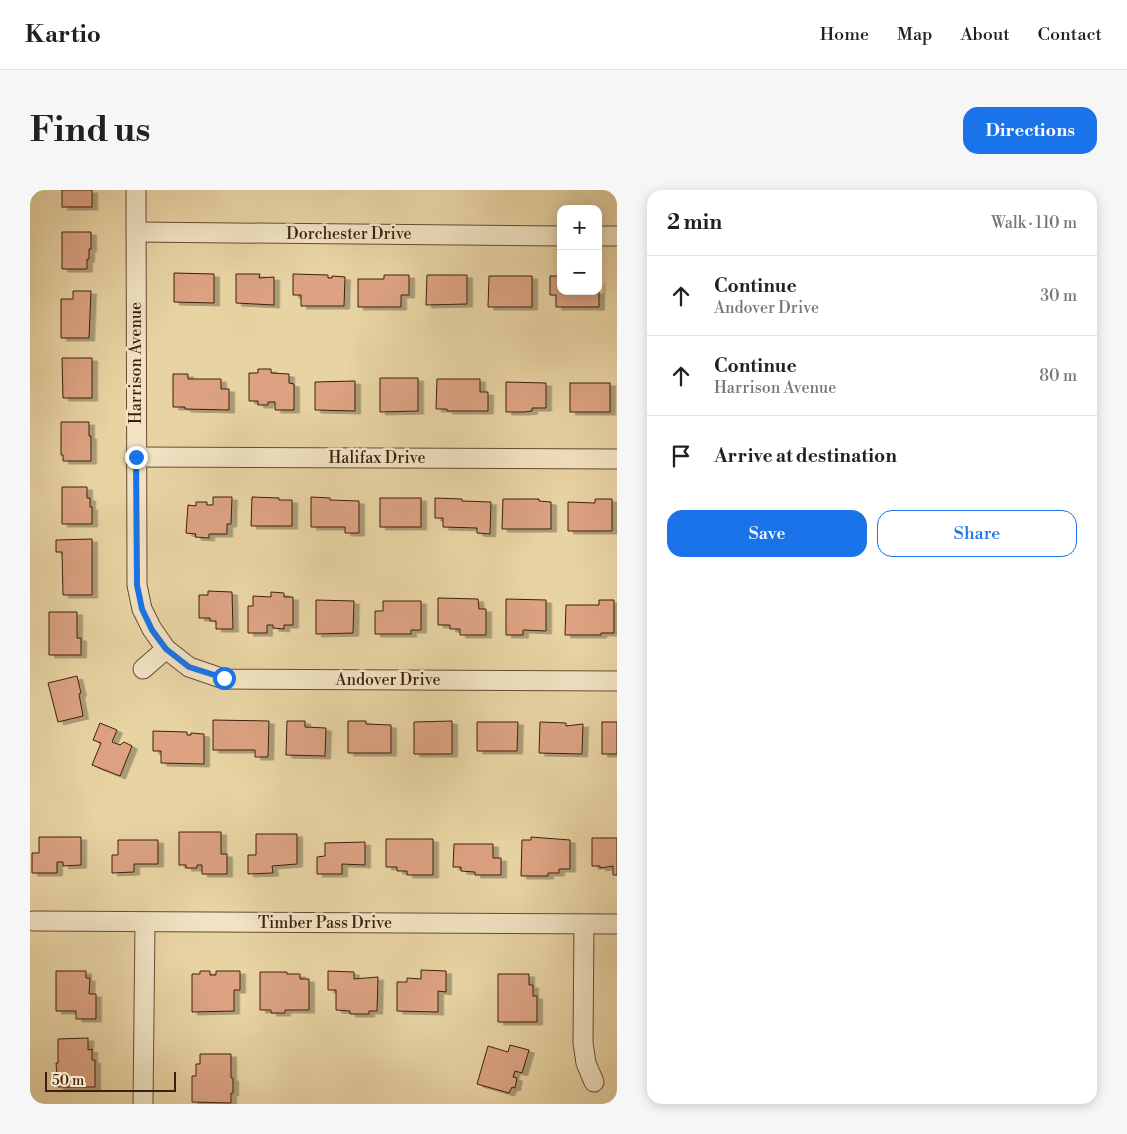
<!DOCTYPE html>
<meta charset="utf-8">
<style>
:root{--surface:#fff;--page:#f6f6f6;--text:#202124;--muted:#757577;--line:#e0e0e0;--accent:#1a73e8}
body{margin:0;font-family:"Libre Bodoni",serif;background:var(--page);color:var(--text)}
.controls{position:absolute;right:15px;top:15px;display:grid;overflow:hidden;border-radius:10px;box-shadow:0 2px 12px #0003}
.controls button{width:45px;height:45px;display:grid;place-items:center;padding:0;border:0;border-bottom:1px solid var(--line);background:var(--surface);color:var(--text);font:25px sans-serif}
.scale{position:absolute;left:15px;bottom:12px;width:131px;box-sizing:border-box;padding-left:5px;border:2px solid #3f1e0c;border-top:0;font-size:14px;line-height:18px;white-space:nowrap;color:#3f1e0c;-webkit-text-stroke:4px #f0e2c3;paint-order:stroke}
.stop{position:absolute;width:15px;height:15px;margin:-11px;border:4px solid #1a73e8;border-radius:50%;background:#fff}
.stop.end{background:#1a73e8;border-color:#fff;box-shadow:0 1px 5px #0008}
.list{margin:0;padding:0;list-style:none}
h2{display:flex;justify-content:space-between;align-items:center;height:65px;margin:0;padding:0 20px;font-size:21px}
h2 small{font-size:16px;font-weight:400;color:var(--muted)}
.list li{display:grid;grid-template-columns:32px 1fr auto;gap:15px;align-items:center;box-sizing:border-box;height:80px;padding:0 20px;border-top:1px solid var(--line)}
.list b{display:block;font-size:19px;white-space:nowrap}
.list p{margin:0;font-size:16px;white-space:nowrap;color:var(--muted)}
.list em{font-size:16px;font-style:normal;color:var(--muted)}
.actions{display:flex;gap:10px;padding:15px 20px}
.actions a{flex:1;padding:11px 0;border:1px solid var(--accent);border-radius:15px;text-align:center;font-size:18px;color:var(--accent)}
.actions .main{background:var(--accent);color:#fff}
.icon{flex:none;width:28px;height:28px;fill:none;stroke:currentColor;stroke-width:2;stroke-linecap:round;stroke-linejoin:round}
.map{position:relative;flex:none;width:587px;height:914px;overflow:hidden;border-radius:15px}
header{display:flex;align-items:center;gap:30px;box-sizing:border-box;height:70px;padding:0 25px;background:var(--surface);border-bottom:1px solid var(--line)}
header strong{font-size:24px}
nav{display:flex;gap:28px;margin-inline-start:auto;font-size:18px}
.intro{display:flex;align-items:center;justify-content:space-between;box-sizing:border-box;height:120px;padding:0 30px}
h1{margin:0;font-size:35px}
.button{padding:12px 22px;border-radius:15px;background:var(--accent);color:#fff;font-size:18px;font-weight:700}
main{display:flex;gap:30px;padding:0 30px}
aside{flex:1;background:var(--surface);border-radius:15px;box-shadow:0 2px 12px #0003}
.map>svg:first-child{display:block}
</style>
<header>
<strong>Kartio</strong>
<nav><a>Home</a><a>Map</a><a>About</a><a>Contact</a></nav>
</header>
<div class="intro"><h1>Find us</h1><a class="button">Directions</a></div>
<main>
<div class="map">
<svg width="587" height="914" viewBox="0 0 587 914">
<defs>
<filter id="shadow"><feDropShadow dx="5.5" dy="3" stdDeviation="0" flood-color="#0004"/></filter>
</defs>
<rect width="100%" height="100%" fill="#e8d3a3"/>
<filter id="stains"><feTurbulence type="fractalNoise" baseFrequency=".004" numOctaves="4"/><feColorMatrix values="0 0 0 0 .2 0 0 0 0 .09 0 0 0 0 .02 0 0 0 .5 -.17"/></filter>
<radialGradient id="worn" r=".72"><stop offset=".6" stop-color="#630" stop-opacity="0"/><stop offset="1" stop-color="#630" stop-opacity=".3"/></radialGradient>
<g fill="#dca282" stroke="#3f1e0c" filter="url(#shadow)">
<rect x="32" y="0" width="30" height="17"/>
<polygon points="32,42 61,42 61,59 59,59 59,69 57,69 57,79 32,79"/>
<polygon points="144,83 184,84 184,113 144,112"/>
<polygon points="206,84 230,84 229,88 244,87 244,115 206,113"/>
<polygon points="263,84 298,85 298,88 302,88 302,86 315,87 314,116 271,116 271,105 263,105"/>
<polygon points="354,85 379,85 379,105 371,105 371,117 328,117 328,89 354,89"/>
<polygon points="397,85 437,85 437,114 396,115"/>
<polygon points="459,86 502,86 502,117 458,117"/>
<polygon points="520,86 531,86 531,101 568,101 569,91 569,117 526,117 526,105 520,105"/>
<polygon points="43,101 61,101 59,148 31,148 31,109 43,109"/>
<polygon points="32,168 62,168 62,208 33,208"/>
<polygon points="228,179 241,179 241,183 259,184 259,193 264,194 264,220 245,220 245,212 238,212 238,215 228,215 228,211 219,211 219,183 228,183"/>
<polygon points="143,184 158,184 158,189 191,189 191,199 199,199 199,220 155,219 155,217 143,217"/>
<polygon points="350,188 388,188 388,221 350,222"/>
<polygon points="407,189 450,189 450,202 458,202 458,221 417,221 417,219 406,219"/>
<polygon points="325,191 325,221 285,220 285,192"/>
<polygon points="476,192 516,193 516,218 502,218 502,221 494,222 476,222"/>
<rect x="540" y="193" width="40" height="29"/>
<polygon points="31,232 59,232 59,246 61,246 61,271 33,271 33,265 31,265"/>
<polygon points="32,297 57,297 57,308 60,308 60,317 62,317 62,334 32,334"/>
<polygon points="183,307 202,307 201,334 197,334 197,344 179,344 179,348 165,347 166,344 156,343 158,315 166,316 166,312 177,312 177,315 183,315"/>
<polygon points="222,307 249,308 249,310 262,310 262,336 221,336"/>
<polygon points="281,307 300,308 300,310 329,311 329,343 315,343 315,337 281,337"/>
<rect x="350" y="308" width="41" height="29"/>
<polygon points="405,308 432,309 432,311 461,312 460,344 447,343 447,338 413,337 413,328 405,328"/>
<polygon points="473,309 509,309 509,311 521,312 521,339 472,339"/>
<polygon points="565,309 582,309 582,341 538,341 538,312 565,313"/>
<polygon points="62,349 62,405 33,405 32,362 26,362 26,350"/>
<polygon points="178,401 202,402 203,439 186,439 186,431 180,431 180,428 169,428 169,405 178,405"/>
<polygon points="241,402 254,403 254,407 263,407 263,435 254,435 254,439 243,438 243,435 237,435 237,443 218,443 218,416 223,416 223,406 241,407"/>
<polygon points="408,408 448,409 449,419 456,419 456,445 430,445 430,439 420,439 420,435 408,435"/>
<polygon points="476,409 516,410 516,441 493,440 493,445 476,445"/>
<polygon points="286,410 324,411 323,443 286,444"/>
<polygon points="569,410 584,410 584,443 571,443 571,445 535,445 536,415 569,415"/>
<polygon points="353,411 391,411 391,440 381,440 381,444 345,444 345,421 353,421"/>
<polygon points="19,422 47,422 47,448 51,448 51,465 19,465"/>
<polygon points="47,486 51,503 49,504 53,526 28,532 18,493"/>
<polygon points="183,530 239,531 238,567 225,567 225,560 183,560"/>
<polygon points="257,531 275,531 275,537 296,538 295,566 256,565"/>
<polygon points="318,531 336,531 336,534 361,535 361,563 318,563"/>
<polygon points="422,531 422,564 384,564 384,532"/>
<polygon points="447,532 488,532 487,561 447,561"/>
<polygon points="510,532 536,533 536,536 553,534 552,564 509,563"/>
<rect x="572" y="532" width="15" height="32"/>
<polygon points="70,533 87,540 82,552 90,555 94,552 102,556 90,586 62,575 71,553 63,550"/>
<polygon points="123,541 157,542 157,545 161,545 161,543 174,544 174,574 131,573 131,561 123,561"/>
<polygon points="149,642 191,642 191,664 197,664 197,684 172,684 172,675 167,675 167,678 156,678 156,675 149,675"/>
<polygon points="226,644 267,644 267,674 242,676 243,683 218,684 218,665 226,665"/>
<polygon points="9,647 51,647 51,675 33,676 33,672 27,672 27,683 2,683 2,663 9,663"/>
<polygon points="501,647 540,650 540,679 529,679 529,683 518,683 518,686 491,686 492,650 501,650"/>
<polygon points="562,648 587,648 587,685 583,685 583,676 570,678 570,676 562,676"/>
<polygon points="356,649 403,649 403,685 377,685 377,681 367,681 367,677 356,677"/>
<polygon points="88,650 128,650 128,674 104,674 104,682 82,683 82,665 88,665"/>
<polygon points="335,652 335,675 312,674 312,684 287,684 287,667 295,666 295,653"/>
<polygon points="424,654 463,654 463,668 471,668 471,685 445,685 445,682 431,681 431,677 423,677"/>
<polygon points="391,780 416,781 416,802 408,801 408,822 367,821 367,792 377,792 377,788 391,789"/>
<polygon points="26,781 56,781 56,788 60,788 59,804 66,804 66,829 46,829 46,821 26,821"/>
<polygon points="170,781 180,781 180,785 186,785 186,781 210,781 210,800 204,800 204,821 162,822 162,784 170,784"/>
<polygon points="298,781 324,782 324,789 348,787 347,821 339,821 339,824 320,824 320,821 306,820 306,800 298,800"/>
<polygon points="230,782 257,782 257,784 270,784 270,789 279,789 279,820 255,820 255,823 241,823 241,820 230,820"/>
<polygon points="468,784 499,784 499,795 503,795 503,806 507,806 507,832 468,832"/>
<polygon points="58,848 58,860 62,859 62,870 65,870 65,897 28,897 26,873 28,873 28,849"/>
<polygon points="480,855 499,860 492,883 485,881 483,887 487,888 485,898 482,897 479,903 447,894 458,856 478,862"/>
<polygon points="170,864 201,864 201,888 203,888 203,903 201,903 201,913 162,912 162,886 166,886 166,874 170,874"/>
</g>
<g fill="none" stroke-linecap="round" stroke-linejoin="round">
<defs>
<g id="street">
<polyline points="106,0 107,395 112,419 122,439 136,459 159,477 194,489 587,491"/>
<polyline points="106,42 531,46"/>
<polyline points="568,46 587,46"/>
<polyline points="106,267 587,269"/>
<polyline points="113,479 136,459"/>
<polyline points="3,731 587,734"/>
<polyline points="554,734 553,853 556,873 564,892"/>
<polyline points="113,914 115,733"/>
</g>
</defs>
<use href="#street" stroke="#694b32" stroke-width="21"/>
<use href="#street" stroke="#f0e2c3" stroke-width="19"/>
</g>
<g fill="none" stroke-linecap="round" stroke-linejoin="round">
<polyline stroke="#1a73e8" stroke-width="6" points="106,267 107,395 112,419 122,440 136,459 159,477 194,488"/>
</g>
<g text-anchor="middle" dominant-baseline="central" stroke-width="5" stroke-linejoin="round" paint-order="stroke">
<g font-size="16" fill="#3f1e0c" stroke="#f0e2c3">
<text x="319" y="44">Dorchester Drive</text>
<text transform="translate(106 173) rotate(-90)">Harrison Avenue</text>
<text x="347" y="268">Halifax Drive</text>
<text x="358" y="490">Andover Drive</text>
<text x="295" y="733">Timber Pass Drive</text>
</g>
</g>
<rect width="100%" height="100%" filter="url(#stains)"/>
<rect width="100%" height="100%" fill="url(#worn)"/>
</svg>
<div class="controls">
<button>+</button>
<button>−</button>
</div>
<div class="scale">50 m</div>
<div class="stop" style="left:194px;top:488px"></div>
<div class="stop end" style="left:106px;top:267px"></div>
</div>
<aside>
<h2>2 min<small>Walk · 110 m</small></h2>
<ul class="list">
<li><svg class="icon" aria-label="ahead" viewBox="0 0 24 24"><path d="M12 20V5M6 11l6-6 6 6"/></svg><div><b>Continue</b><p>Andover Drive</p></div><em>30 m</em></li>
<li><svg class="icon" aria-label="ahead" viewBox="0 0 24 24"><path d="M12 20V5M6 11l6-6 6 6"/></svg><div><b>Continue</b><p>Harrison Avenue</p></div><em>80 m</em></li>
<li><svg class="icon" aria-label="arrive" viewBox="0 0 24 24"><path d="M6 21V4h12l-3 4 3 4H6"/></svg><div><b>Arrive at destination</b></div></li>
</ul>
<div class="actions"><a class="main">Save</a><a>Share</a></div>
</aside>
</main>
